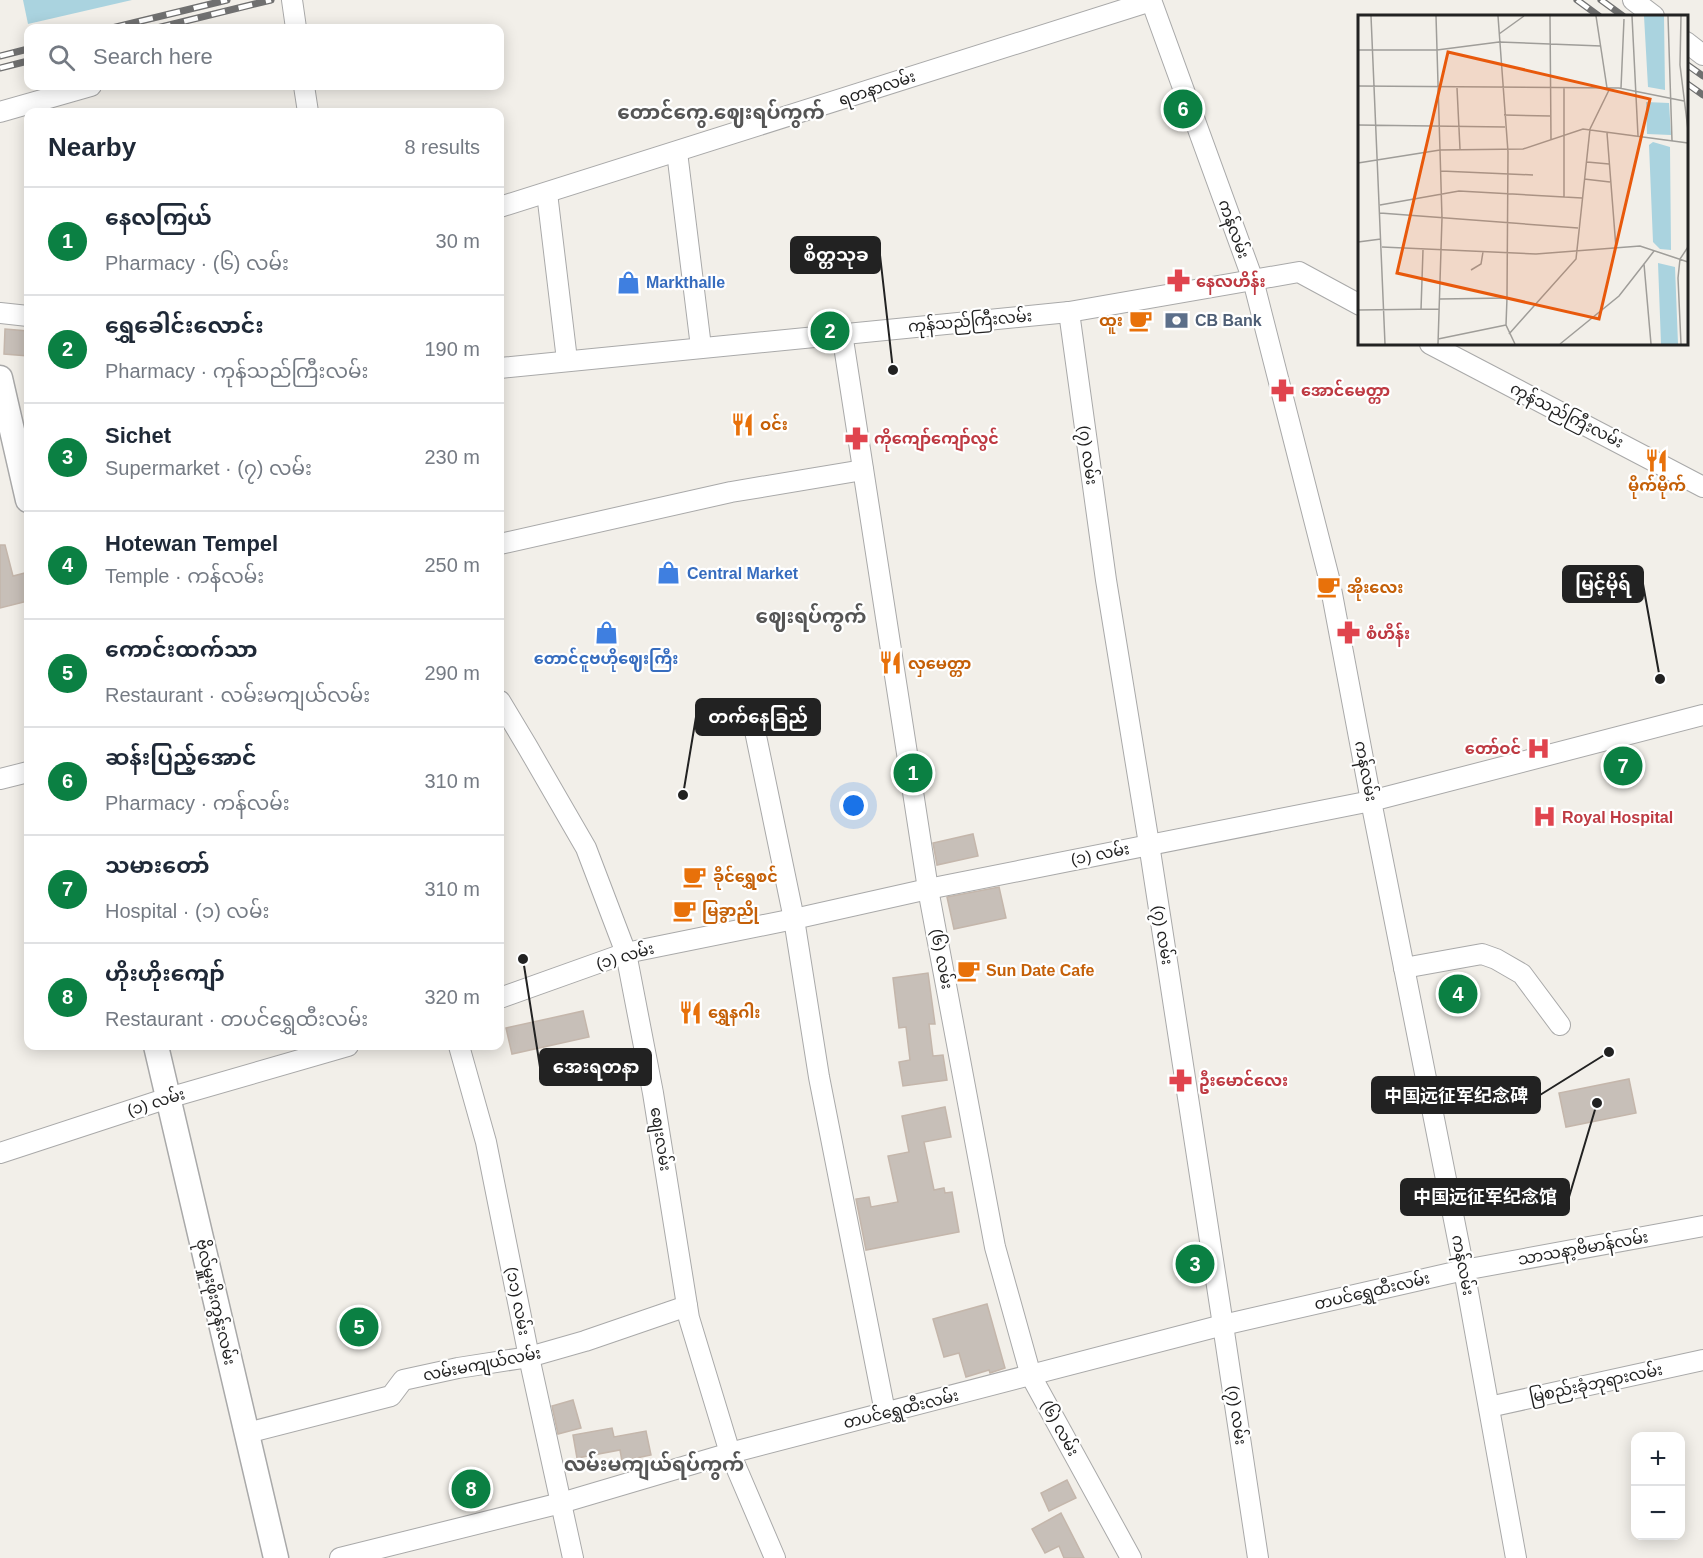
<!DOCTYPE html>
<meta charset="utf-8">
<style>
:root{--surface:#fff;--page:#f6f6f7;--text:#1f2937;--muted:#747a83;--line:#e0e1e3;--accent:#0b8043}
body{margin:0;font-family:Helvetica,"Noto Sans SC","Noto Sans Myanmar",sans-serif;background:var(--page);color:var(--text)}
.controls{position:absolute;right:18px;bottom:18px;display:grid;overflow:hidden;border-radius:12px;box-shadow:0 3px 15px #0003}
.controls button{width:54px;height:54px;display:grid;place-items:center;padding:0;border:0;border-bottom:2px solid var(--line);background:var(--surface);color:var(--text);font:30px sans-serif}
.you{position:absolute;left:854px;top:806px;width:21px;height:21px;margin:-15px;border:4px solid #fff;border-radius:50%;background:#1a73e8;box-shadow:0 0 0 9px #1a73e833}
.badge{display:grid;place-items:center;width:39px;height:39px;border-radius:50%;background:var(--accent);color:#fff;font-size:20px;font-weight:700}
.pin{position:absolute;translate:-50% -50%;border:3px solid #fff;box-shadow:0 2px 6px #0006}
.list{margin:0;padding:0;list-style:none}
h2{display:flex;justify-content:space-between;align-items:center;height:78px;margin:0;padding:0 24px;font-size:26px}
h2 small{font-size:20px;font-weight:400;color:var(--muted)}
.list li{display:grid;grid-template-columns:39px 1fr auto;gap:18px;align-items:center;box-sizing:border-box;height:108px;padding:0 24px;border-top:2px solid var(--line)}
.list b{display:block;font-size:22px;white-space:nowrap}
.list p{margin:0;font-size:20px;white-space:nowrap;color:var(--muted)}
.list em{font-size:20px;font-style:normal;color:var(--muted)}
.icon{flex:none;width:33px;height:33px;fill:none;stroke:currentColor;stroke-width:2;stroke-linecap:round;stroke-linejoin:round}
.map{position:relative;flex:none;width:1703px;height:1558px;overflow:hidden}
.search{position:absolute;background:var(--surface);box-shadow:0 3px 15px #0003;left:24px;top:24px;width:480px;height:66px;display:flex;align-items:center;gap:15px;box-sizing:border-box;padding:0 21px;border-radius:12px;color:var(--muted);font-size:22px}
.panel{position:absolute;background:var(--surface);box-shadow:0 3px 15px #0003;left:24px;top:108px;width:480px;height:942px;border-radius:12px}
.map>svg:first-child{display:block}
</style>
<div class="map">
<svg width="1703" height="1558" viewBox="0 0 1703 1558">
<rect width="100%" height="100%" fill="#f2efe9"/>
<polygon fill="#aad3df" points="23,0 132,0 28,24"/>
<g fill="#c7bfb8" stroke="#c4b6ab" stroke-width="1.5">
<polygon points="5,329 28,331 28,356 4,354"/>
<polygon points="0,545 5,545 13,576 25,573 28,586 28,601 0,608"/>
<polygon points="973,834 978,856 937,865 933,843"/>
<polygon points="999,887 1006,918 954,929 947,897"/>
<polygon points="928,973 935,1024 929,1024 933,1056 943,1055 947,1080 903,1086 899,1062 910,1060 906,1027 899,1028 893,978"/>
<polygon points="583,1011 589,1037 512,1054 506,1028"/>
<polygon points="1629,1079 1636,1113 1566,1127 1559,1093"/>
<polygon points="945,1107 951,1137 924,1142 934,1190 944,1188 945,1193 952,1192 959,1232 866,1250 856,1199 869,1197 871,1207 898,1202 888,1156 909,1152 902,1116"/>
<polygon points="987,1304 1005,1368 990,1373 989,1370 966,1377 959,1353 944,1357 933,1319"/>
<polygon points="573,1400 581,1428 558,1434 552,1406"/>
<polygon points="612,1428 614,1437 646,1431 651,1455 622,1461 620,1450 577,1458 573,1435"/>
<polygon points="1067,1480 1076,1498 1049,1511 1041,1493"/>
<polygon points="1061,1513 1084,1558 1064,1558 1059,1546 1045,1553 1032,1529"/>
</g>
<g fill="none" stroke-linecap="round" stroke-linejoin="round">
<defs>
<g id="minor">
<polyline points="292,0 296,28"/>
<polyline points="1151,0 1253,280 1329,578 1371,801 1464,1270 1516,1558"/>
<polyline points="1633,0 1654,16"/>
<polyline points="1686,42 1703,55"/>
<polyline points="304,86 308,112"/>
<polyline points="0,112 91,86"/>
<polyline points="677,152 701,347"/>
<polyline points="547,193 567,360"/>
<polyline points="500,207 1151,1"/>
<polyline points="1069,312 1106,580 1149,844 1223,1325 1258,1558"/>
<polyline points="0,313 28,316"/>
<polyline points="842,333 928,889 995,1247 1031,1376 1131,1558"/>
<polyline points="1430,344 1703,487"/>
<polyline points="500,368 1069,312 1299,272 1360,305"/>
<polyline points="500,544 731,492 863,470"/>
<polyline points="500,701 527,746 586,848 626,953 653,1093 689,1318 730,1453 775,1558"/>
<polyline points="755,731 794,919 819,1077 885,1412"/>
<polyline points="0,779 28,772"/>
<polyline points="1404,968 1482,954 1496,959 1522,974 1560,1025"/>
<polyline points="500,998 626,953 794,919 928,889 1371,801 1703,715"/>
<polyline points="459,1046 486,1142 529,1357 573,1558"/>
<polyline points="0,1153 168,1098 348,1046"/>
<polyline points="1489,1407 1703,1360"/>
<polyline points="247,1433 391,1396 403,1380 458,1368 529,1357 585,1341 687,1306"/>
<polyline points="340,1558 561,1503 730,1453 1223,1325 1464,1270 1703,1226"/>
</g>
<g id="tertiary">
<polyline points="0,378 28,500"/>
<polyline points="156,1046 276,1558"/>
</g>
</defs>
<use href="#minor" stroke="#a9a9a9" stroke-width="22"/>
<use href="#tertiary" stroke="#a9a9a9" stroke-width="27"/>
<use href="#minor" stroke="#fff" stroke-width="20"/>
<use href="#tertiary" stroke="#fff" stroke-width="24"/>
<defs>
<g id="rail">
<polyline points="1577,0 1599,16"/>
<polyline points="1601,0 1623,16"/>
<polyline points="112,28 227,0"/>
<polyline points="157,28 271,0"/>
<polyline points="0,56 28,49"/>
<polyline points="1686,64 1703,76"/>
<polyline points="0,68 28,61"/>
<polyline points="1686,83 1703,95"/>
</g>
</defs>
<use href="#rail" stroke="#707070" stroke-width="7"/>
<use href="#rail" stroke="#fff" stroke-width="4.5" stroke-dasharray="14" stroke-linecap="butt"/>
</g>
<defs>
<symbol id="pharmacy-bare" viewBox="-9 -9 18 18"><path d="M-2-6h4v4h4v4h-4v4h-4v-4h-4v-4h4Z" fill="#e0444e" stroke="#fff" stroke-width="2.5" paint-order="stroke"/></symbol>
<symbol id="shop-bare" viewBox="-9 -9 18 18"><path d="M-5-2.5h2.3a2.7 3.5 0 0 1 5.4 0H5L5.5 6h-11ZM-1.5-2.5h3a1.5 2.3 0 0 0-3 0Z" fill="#3f7fe0" stroke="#fff" stroke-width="2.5" paint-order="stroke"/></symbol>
<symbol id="cafe-bare" viewBox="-9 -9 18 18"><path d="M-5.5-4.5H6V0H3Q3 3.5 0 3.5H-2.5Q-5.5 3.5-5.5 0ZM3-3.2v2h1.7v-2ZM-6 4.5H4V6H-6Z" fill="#e8710a" stroke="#fff" stroke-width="2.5" paint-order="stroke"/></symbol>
<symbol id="bank-bare" viewBox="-9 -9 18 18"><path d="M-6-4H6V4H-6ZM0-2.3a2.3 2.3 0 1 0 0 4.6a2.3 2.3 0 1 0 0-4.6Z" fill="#5c6f8a" stroke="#fff" stroke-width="2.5" paint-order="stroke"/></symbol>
<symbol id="restaurant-bare" viewBox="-9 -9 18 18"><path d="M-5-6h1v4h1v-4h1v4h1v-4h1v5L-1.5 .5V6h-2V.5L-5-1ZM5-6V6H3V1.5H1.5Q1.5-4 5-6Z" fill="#e8710a" stroke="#fff" stroke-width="2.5" paint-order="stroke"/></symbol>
<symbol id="hospital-bare" viewBox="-9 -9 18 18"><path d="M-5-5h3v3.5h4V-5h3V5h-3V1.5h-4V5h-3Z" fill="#e0444e" stroke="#fff" stroke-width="2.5" paint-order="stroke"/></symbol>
</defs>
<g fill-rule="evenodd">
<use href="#pharmacy-bare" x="1162" y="264" width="33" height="33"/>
<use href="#shop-bare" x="612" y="266" width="33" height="33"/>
<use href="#cafe-bare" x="1124" y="304" width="33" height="33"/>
<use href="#bank-bare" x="1160" y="304" width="33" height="33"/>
<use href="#pharmacy-bare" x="1266" y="374" width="33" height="33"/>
<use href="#restaurant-bare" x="726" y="408" width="33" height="33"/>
<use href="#pharmacy-bare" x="840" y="422" width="33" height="33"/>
<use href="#restaurant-bare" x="1640" y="444" width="33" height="33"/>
<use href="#shop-bare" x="652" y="556" width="33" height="33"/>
<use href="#cafe-bare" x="1312" y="570" width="33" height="33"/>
<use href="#shop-bare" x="590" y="616" width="33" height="33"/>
<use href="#pharmacy-bare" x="1332" y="616" width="33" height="33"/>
<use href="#restaurant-bare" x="874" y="646" width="33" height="33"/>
<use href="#hospital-bare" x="1522" y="732" width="33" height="33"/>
<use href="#hospital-bare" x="1528" y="800" width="33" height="33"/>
<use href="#cafe-bare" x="678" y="860" width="33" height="33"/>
<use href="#cafe-bare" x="668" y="894" width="33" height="33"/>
<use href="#cafe-bare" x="952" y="954" width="33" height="33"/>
<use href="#restaurant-bare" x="674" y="996" width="33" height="33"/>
<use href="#pharmacy-bare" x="1164" y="1064" width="33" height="33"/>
</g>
<g text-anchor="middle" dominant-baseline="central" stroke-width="4.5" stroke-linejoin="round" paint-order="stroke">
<g font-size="16" fill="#222" stroke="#fff">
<text transform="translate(877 88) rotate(-18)">ရတနာလမ်း</text>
<text transform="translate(1234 229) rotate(70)">ကန်လမ်း</text>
<text transform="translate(970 321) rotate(-5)">ကုန်သည်ကြီးလမ်း</text>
<text transform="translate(1567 415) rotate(27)">ကုန်သည်ကြီးလမ်း</text>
<text transform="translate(1088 455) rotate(82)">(၇) လမ်း</text>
<text transform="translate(1366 771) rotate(79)">ကန်လမ်း</text>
<text transform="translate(1100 854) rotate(-11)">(၁) လမ်း</text>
<text transform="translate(1163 935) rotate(81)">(၇) လမ်း</text>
<text transform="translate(625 956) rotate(-16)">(၁) လမ်း</text>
<text transform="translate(942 959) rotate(79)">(၆) လမ်း</text>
<text transform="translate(156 1102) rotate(-17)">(၁) လမ်း</text>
<text transform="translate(661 1139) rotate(81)">စျေးလမ်း</text>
<text transform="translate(1583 1248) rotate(-10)">သာသနာ့ဗိမာန်လမ်း</text>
<text transform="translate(1463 1265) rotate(79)">ကန်လမ်း</text>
<text transform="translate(1372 1291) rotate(-13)">တပင်ရွှေထီးလမ်း</text>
<text transform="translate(518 1301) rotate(79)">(၁၁) လမ်း</text>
<text transform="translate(216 1302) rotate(77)">ဗိုလ်မှူးဖိုးကွန်းလမ်း</text>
<text transform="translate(482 1364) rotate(-11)">လမ်းမကျယ်လမ်း</text>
<text transform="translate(1596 1383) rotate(-12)">မြစည်းခုံဘုရားလမ်း</text>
<text transform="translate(901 1409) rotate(-14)">တပင်ရွှေထီးလမ်း</text>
<text transform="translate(1237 1415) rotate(82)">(၇) လမ်း</text>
<text transform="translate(1060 1428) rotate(61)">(၆) လမ်း</text>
</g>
<g font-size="16" font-weight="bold" fill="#be3a42" stroke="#fff" text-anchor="start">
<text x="1196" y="281">နေလဟိန်း</text>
<text x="1301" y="390">အောင်မေတ္တာ</text>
<text x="874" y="438">ကိုကျော်ကျော်လွင်</text>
<text x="1366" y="633">စံဟိန်း</text>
<text x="1521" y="748" text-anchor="end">တော်ဝင်</text>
<text x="1562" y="817">Royal Hospital</text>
<text x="1199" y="1080">ဦးမောင်လေး</text>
</g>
<g font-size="16" font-weight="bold" fill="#366cbe" stroke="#fff" text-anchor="start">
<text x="646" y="282">Markthalle</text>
<text x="687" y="573">Central Market</text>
<text x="606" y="658" text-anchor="middle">တောင်ငူဗဟိုဈေးကြီး</text>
</g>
<g font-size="16" font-weight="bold" fill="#c56008" stroke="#fff" text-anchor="start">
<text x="1123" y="320" text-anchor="end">ထူး</text>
<text x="760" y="424">ဝင်း</text>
<text x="1657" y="485" text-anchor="middle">မိုက်မိုက်</text>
<text x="1347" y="587">အိုးလေး</text>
<text x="908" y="663">လှမေတ္တာ</text>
<text x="713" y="876">ခိုင်ရွှေစင်</text>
<text x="702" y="910">မြခွာညို</text>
<text x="986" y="970">Sun Date Cafe</text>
<text x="708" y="1012">ရွှေနဂါး</text>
</g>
<g font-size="16" font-weight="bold" fill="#4e5e75" stroke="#fff" text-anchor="start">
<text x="1195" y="320">CB Bank</text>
</g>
<g font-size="20" font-weight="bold" fill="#555" stroke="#fff">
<text x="721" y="112">တောင်ကွေ.ဈေးရပ်ကွက်</text>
<text x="811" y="616">ဈေးရပ်ကွက်</text>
<text x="654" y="1464">လမ်းမကျယ်ရပ်ကွက်</text>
</g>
</g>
<g transform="translate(1358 15)">
<rect width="330" height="330" fill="#f2efe9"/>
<path d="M286,1h20l1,74 -17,-3zM288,87l23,1 2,32 -24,-1zM295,127l17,5 1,103 -11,-1 -7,-7 -4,-97zM300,248l17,4 3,77h-17z" fill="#aad3df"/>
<path fill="none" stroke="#9f9d99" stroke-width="1.5" d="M13,1l14,328M78,1l6,202 -4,126M192,1l1,124M238,1l11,72M274,1l6,120M310,1l4,125M323,1l-1,49 8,65M141,19l25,-18M0,35h79l62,-8 102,4M0,71l261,2 65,13M99,73l3,61M263,73l3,-69M146,100l46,1M0,110l147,2M249,118l9,115M229,147l22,2M0,148l82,-13 83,-1 60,-20 105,14M83,156l92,4M226,164l26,3M206,182v-109M22,190l79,-14 123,7M22,198l198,15M0,227l23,-3M24,232l154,7 104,-8 48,16M113,255l10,-6 2,-12M149,283l-1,27 9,19M82,284l67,-1 1,-146 -10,-136M0,295l81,-1M63,295l2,-60M151,319l67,-75 14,-130 20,-41M80,324l68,-14M202,329l59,-48 25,-32M293,329l-7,-80 10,-13M323,329l-3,-66 2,-19 8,-12"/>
<path fill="#e8590c" fill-opacity="0.15" stroke="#e8590c" stroke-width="3" d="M90,37l202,47 -51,220 -202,-46z"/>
<rect width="330" height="330" fill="none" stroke="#222" stroke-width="3"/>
</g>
<path fill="none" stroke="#222" stroke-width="2" d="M893 370L880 255M1660 679L1643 584M683 795L696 717M523 959L540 1067M1609 1052L1540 1095M1597 1103L1569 1197"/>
<g fill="#222" stroke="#fff" stroke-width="2">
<circle cx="893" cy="370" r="6"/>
<circle cx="1660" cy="679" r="6"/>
<circle cx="683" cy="795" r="6"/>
<circle cx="523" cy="959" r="6"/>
<circle cx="1609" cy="1052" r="6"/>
<circle cx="1597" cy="1103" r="6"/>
</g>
<g fill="#222" stroke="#222" stroke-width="2">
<rect x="791" y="237" width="89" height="36" rx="6"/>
<rect x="1563" y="566" width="80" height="36" rx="6"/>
<rect x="696" y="699" width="124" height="36" rx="6"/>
<rect x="540" y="1049" width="111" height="36" rx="6"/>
<rect x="1372" y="1077" width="168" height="36" rx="6"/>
<rect x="1401" y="1179" width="168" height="36" rx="6"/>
</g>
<g font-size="18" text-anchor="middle" font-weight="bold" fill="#fff">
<text x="836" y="261">စိတ္တသုခ</text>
<text x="1603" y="590">မြင့်မိုရ်</text>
<text x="758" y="723">တက်နေခြည်</text>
<text x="596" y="1073">အေးရတနာ</text>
<text x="1456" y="1102">中国远征军纪念碑</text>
<text x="1485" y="1203">中国远征军纪念馆</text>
</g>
</svg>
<div class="controls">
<button>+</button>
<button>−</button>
</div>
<div class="you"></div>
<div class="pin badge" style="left:913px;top:773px">1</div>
<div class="pin badge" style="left:830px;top:331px">2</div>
<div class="pin badge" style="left:1195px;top:1264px">3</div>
<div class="pin badge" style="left:1458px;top:994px">4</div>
<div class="pin badge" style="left:359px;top:1327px">5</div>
<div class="pin badge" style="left:1183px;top:109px">6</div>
<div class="pin badge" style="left:1623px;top:766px">7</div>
<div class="pin badge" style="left:471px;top:1489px">8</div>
<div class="search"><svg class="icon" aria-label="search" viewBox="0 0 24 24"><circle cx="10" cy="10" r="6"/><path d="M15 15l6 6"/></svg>Search here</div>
<section class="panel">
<h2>Nearby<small>8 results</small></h2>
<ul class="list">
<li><span class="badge">1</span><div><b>နေလကြယ်</b><p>Pharmacy · (၆) လမ်း</p></div><em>30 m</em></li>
<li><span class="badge">2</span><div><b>ရွှေခေါင်းလောင်း</b><p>Pharmacy · ကုန်သည်ကြီးလမ်း</p></div><em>190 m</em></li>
<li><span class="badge">3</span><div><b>Sichet</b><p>Supermarket · (၇) လမ်း</p></div><em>230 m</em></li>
<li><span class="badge">4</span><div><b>Hotewan Tempel</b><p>Temple · ကန်လမ်း</p></div><em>250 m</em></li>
<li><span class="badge">5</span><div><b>ကောင်းထက်သာ</b><p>Restaurant · လမ်းမကျယ်လမ်း</p></div><em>290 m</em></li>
<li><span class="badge">6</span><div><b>ဆန်းပြည့်အောင်</b><p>Pharmacy · ကန်လမ်း</p></div><em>310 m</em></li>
<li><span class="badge">7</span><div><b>သမားတော်</b><p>Hospital · (၁) လမ်း</p></div><em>310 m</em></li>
<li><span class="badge">8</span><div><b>ဟိုးဟိုးကျော်</b><p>Restaurant · တပင်ရွှေထီးလမ်း</p></div><em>320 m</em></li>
</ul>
</section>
</div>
